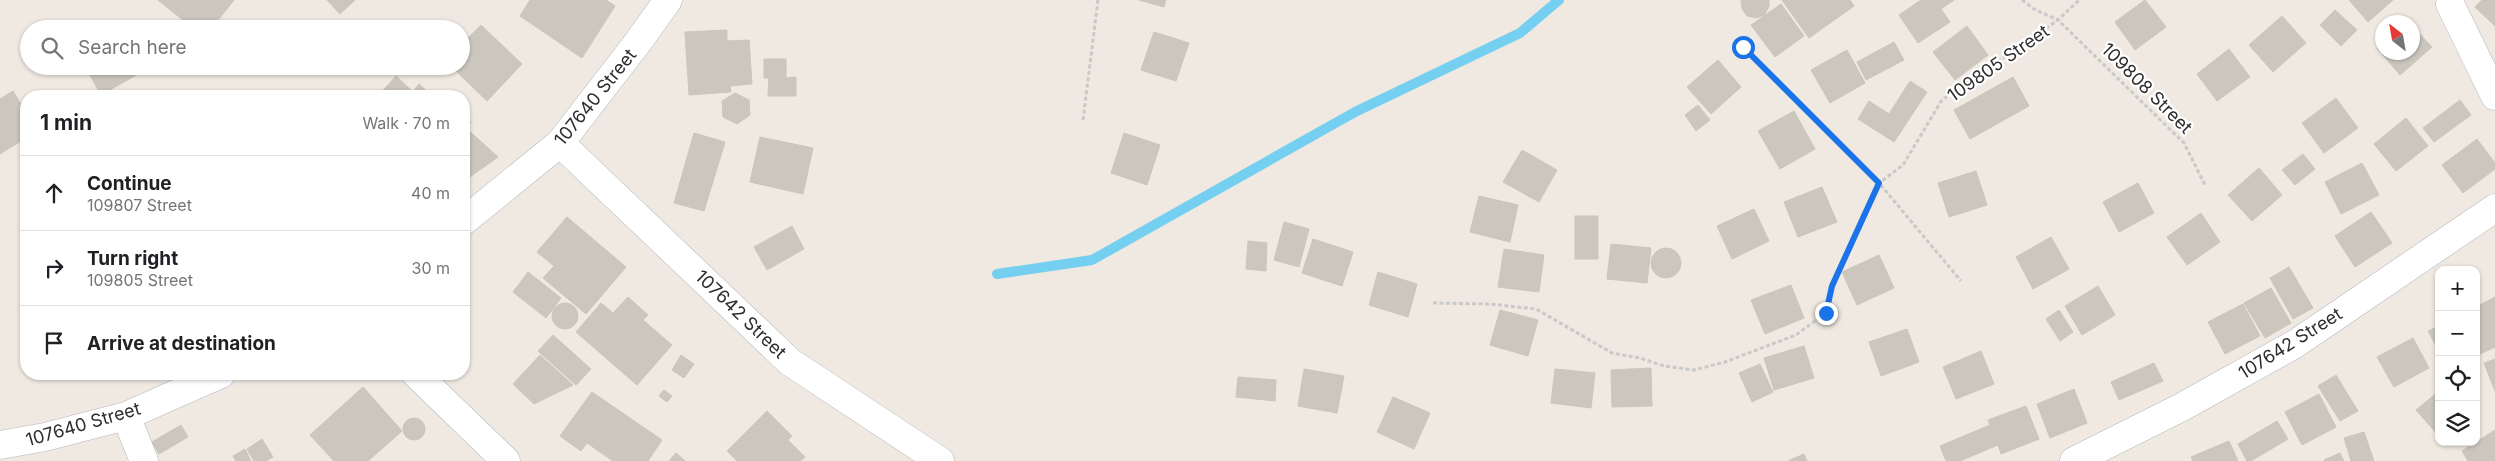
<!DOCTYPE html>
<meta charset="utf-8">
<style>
:root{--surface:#fff;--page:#f6f6f6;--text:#202124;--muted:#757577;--line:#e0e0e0}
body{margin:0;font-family:Inter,sans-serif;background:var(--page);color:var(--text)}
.controls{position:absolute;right:15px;bottom:15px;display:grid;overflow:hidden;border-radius:10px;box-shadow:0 1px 4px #0004}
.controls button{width:45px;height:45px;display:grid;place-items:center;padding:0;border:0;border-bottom:1px solid var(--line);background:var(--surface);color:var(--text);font:25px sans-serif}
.compass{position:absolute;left:2375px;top:15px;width:45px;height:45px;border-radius:50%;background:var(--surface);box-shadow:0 1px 4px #0004;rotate:329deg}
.stop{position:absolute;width:15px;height:15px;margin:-11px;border:4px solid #1a73e8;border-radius:50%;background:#fff}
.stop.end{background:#1a73e8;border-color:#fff;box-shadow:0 1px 5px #0008}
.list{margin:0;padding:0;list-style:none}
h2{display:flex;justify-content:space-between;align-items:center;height:65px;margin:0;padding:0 20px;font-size:21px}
h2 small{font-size:16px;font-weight:400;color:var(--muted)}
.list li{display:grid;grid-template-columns:32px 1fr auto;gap:15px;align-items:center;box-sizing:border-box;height:75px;padding:0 20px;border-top:1px solid var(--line)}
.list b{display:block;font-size:19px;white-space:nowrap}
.list p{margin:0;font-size:16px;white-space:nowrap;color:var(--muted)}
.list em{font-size:16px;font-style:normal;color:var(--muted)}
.icon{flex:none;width:28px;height:28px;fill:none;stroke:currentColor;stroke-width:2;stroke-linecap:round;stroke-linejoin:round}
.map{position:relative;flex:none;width:2495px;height:461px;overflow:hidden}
.search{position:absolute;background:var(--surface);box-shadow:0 1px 4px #0004;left:20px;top:20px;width:450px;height:55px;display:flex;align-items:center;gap:12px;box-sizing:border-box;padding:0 18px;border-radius:28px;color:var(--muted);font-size:19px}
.panel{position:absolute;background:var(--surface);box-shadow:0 1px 4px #0004;left:20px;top:90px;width:450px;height:290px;border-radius:20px}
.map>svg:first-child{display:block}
</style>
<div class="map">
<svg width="2495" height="461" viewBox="0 0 2495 461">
<rect width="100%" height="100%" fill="#efe9e1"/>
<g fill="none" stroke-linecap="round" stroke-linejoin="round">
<polyline stroke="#75cff0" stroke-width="10" points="997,274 1092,260 1355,112 1520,33 1559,0"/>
</g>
<g fill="#cbc7bf" stroke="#cbc5ba">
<polygon points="158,0 234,0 211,29 194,29"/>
<polygon points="327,0 355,0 340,14"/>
<polygon points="530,0 606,0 615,6 582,58 520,16"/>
<polygon points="1139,0 1166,0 1164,7"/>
<polygon points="1741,0 1769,0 1769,7 1764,15 1756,18 1747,16 1742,9"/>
<polygon points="1782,0 1850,0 1854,6 1809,38"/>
<polygon points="1921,0 1954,0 1941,9 1950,22 1918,43 1899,15"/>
<polygon points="2145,0 2166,27 2135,50 2115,22"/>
<polygon points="2349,0 2393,0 2368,22"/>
<polygon points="2482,0 2495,0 2495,26 2475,7"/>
<polygon points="1781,4 1804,36 1775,57 1751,25"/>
<polygon points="2335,10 2357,30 2341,46 2320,25"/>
<polygon points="2282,16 2306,43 2273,72 2249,45"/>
<polygon points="481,25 522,64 487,101 451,66 461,66 461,45"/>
<polygon points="1967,26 1988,55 1955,80 1933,52"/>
<polygon points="2412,26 2432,47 2400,75 2377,48 2382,43 2382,52 2412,52"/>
<polygon points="727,30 727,41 749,40 752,84 730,86 731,92 689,95 685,32"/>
<polygon points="1154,32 1189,43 1176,81 1141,70"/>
<polygon points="1894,42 1904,60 1866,80 1857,62"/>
<polygon points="2229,49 2250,77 2217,101 2197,74"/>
<polygon points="1847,50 1865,83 1830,103 1811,70"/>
<polygon points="764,59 786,59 786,78 796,77 796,96 768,96 769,78 764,78"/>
<polygon points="1718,60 1741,87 1711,114 1687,87"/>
<polygon points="88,66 152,66 101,95 86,68"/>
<polygon points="396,76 413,92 419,84 432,96 378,96"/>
<polygon points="2013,77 2029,106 1970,139 1954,110"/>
<polygon points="1910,81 1927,92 1894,142 1858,119 1869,101 1889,114"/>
<polygon points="13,91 22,106 26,104 26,138 0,154 0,99"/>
<polygon points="735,93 749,100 750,115 737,124 723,117 722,101"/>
<polygon points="2336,98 2358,128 2324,153 2302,123"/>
<polygon points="2460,100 2471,115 2434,142 2423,128"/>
<polygon points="1698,105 1710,120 1696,131 1685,115"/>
<polygon points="1794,111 1815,149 1780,169 1758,131"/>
<polygon points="464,115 471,122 466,128 498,157 464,181"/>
<polygon points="2406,118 2428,146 2396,171 2374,144"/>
<polygon points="694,133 725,142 704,211 674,203"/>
<polygon points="1124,133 1160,145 1147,185 1111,173"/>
<polygon points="760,137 813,148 803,194 750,182"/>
<polygon points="2477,139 2495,163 2495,169 2463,193 2442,165"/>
<polygon points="1522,150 1557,170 1539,202 1503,182"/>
<polygon points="2303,154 2315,169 2295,185 2282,170"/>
<polygon points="2362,163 2379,195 2341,214 2325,182"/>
<polygon points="2259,168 2282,195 2252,221 2228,195"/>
<polygon points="1976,171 1987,205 1949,217 1938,183"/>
<polygon points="2138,183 2154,213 2119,232 2103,202"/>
<polygon points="1822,187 1837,222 1798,237 1784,202"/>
<polygon points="1479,196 1518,205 1510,242 1470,232"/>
<polygon points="1754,209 1769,241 1732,259 1717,226"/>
<polygon points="2371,212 2392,243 2355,267 2335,236"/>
<polygon points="2201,213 2220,242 2187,265 2167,237"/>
<rect x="1575" y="216" width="23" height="43"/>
<polygon points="567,217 626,267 586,314 543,278 554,266 537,252"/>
<polygon points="1284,222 1309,229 1299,267 1274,260"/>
<polygon points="792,226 804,249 767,270 754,247"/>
<polygon points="2051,237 2069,269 2033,289 2016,257"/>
<polygon points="1313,239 1353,252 1342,286 1302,273"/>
<polygon points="1248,241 1267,243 1266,271 1246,269"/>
<polygon points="1611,244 1651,248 1647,283 1607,279"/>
<circle cx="1666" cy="263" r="15"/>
<polygon points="1504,249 1544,255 1539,292 1498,287"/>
<polygon points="1879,255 1894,288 1857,305 1842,272"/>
<polygon points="2289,267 2313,308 2293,319 2270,278"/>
<polygon points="528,272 561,298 546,318 513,292"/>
<polygon points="1378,272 1417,284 1408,317 1369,305"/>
<polygon points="1791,285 1804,318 1765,334 1751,300"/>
<polygon points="2098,286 2115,315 2082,335 2065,306"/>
<polygon points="2271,288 2291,323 2265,338 2244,303"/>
<polygon points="628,297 648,315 643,320 672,345 637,385 576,332 601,303 613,313"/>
<polygon points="2495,297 2495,347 2476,356 2476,307"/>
<circle cx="565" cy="316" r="13"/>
<polygon points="2243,304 2260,336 2225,354 2208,322"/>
<polygon points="1500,310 1538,320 1528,356 1490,345"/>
<polygon points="2059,310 2073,332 2060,341 2046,319"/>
<polygon points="2439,326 2439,351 2428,331"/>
<polygon points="1907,329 1919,362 1881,376 1869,342"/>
<polygon points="553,335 591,369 576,385 538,351"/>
<polygon points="2413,338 2429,368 2394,387 2377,357"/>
<polygon points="1804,346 1814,378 1774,390 1764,358"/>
<polygon points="1981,351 1994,384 1956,399 1943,367"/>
<polygon points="540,355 573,385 534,404 513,384"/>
<polygon points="681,355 694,364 684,378 672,370"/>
<polygon points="2495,359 2495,391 2484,363"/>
<polygon points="2154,363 2163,381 2119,400 2111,382"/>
<polygon points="1760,364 1773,392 1752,402 1739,373"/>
<polygon points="1651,368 1652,406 1612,407 1611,370"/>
<polygon points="1304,369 1344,376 1337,413 1298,406"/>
<polygon points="1555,369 1595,373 1591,408 1551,403"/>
<polygon points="2336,375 2358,411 2340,421 2318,386"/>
<polygon points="1238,377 1276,380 1275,401 1236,397"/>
<polygon points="363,387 402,431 368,461 334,461 310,435"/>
<polygon points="2074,389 2087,423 2050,438 2037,404"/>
<polygon points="664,390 672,396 667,402 659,396"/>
<polygon points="2439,391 2439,436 2416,410"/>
<polygon points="592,392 662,440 648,461 613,461 587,443 581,451 560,436"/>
<polygon points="2319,394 2336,427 2302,445 2285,412"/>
<polygon points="1393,397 1430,413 1414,449 1377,432"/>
<polygon points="2026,406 2039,439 2001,454 1998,445 1960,461 1946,461 1940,446 1990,425 1988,420"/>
<polygon points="767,411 792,436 788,440 805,457 800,461 737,461 727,451"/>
<circle cx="414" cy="429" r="11"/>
<polygon points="2277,421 2288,439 2251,461 2247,461 2238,444"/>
<polygon points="181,425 188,437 159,454 152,442"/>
<polygon points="2495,430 2495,461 2468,461 2462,451"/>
<polygon points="2364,432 2374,461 2351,461 2344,438"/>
<polygon points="262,439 273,457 266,461 254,461 247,449"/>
<polygon points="2229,441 2238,461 2193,461 2191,457"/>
<polygon points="245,449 251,461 236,461 233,456"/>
<polygon points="676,453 685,461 669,461"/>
<polygon points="2340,453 2344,461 2325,461 2324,460"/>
<polygon points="1804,454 1807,461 1788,461"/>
</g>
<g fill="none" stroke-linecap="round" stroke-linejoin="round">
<defs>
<g id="minor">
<polyline points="2450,4 2495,96"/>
<polyline points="560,143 790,362 940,461"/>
<polyline points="464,221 560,143 638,42 668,0"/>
<polyline points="416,374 506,461"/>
<polyline points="126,416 144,461"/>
<polyline points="0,445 45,437 126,416 221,374"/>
<polyline points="2074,461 2182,407 2295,344 2495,208"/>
</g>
</defs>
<use href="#minor" stroke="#b4b7c1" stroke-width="29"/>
<g stroke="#c9c9c9" stroke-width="3" stroke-dasharray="4 2.5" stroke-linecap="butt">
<polyline points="2022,0 2034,9 2058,20 2184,143 2205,185"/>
<polyline points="1743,47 1879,183 1961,281"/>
<polyline points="1083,120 1098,0"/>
<polyline points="1433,303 1490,304 1536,309 1612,353 1640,358 1664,366 1694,370 1725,362 1796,335 1826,313 1832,287 1879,183 1903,165 1942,100 2058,20 2079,0"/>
</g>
<use href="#minor" stroke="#fff" stroke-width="28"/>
</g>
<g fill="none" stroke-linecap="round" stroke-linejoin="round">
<polyline stroke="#1a73e8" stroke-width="6" points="1743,47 1879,183 1832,286 1826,313"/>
</g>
<g text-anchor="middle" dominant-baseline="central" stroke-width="4.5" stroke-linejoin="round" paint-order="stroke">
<g font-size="18" fill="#2e2e2e" stroke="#fff">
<text transform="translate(1998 63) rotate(-35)">109805 Street</text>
<text transform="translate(2147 88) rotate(45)">109808 Street</text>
<text transform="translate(595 97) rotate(-51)">107640 Street</text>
<text transform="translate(741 314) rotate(44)">107642 Street</text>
<text transform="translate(2290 343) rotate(-32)">107642 Street</text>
<text transform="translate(83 424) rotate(-16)">107640 Street</text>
</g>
</g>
</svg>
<div class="controls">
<button>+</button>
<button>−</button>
<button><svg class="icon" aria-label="locate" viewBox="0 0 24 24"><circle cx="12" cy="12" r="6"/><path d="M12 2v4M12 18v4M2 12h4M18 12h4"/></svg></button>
<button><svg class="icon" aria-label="layers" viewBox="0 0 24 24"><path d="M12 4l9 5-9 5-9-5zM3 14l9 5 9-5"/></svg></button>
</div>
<svg class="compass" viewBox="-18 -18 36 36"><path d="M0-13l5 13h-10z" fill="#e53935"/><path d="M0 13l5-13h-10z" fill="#757577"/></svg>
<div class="stop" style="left:1743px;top:47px"></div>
<div class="stop end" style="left:1826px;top:313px"></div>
<div class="search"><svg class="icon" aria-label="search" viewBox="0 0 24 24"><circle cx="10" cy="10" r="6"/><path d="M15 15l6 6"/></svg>Search here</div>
<section class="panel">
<h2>1 min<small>Walk · 70 m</small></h2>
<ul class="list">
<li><svg class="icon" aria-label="ahead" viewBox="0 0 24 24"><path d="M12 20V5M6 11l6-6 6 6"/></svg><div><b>Continue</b><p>109807 Street</p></div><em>40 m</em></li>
<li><svg class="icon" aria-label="right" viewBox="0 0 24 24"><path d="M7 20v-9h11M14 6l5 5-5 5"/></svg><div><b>Turn right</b><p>109805 Street</p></div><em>30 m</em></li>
<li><svg class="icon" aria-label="arrive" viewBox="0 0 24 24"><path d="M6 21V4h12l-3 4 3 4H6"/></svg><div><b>Arrive at destination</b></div></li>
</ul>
</section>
</div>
